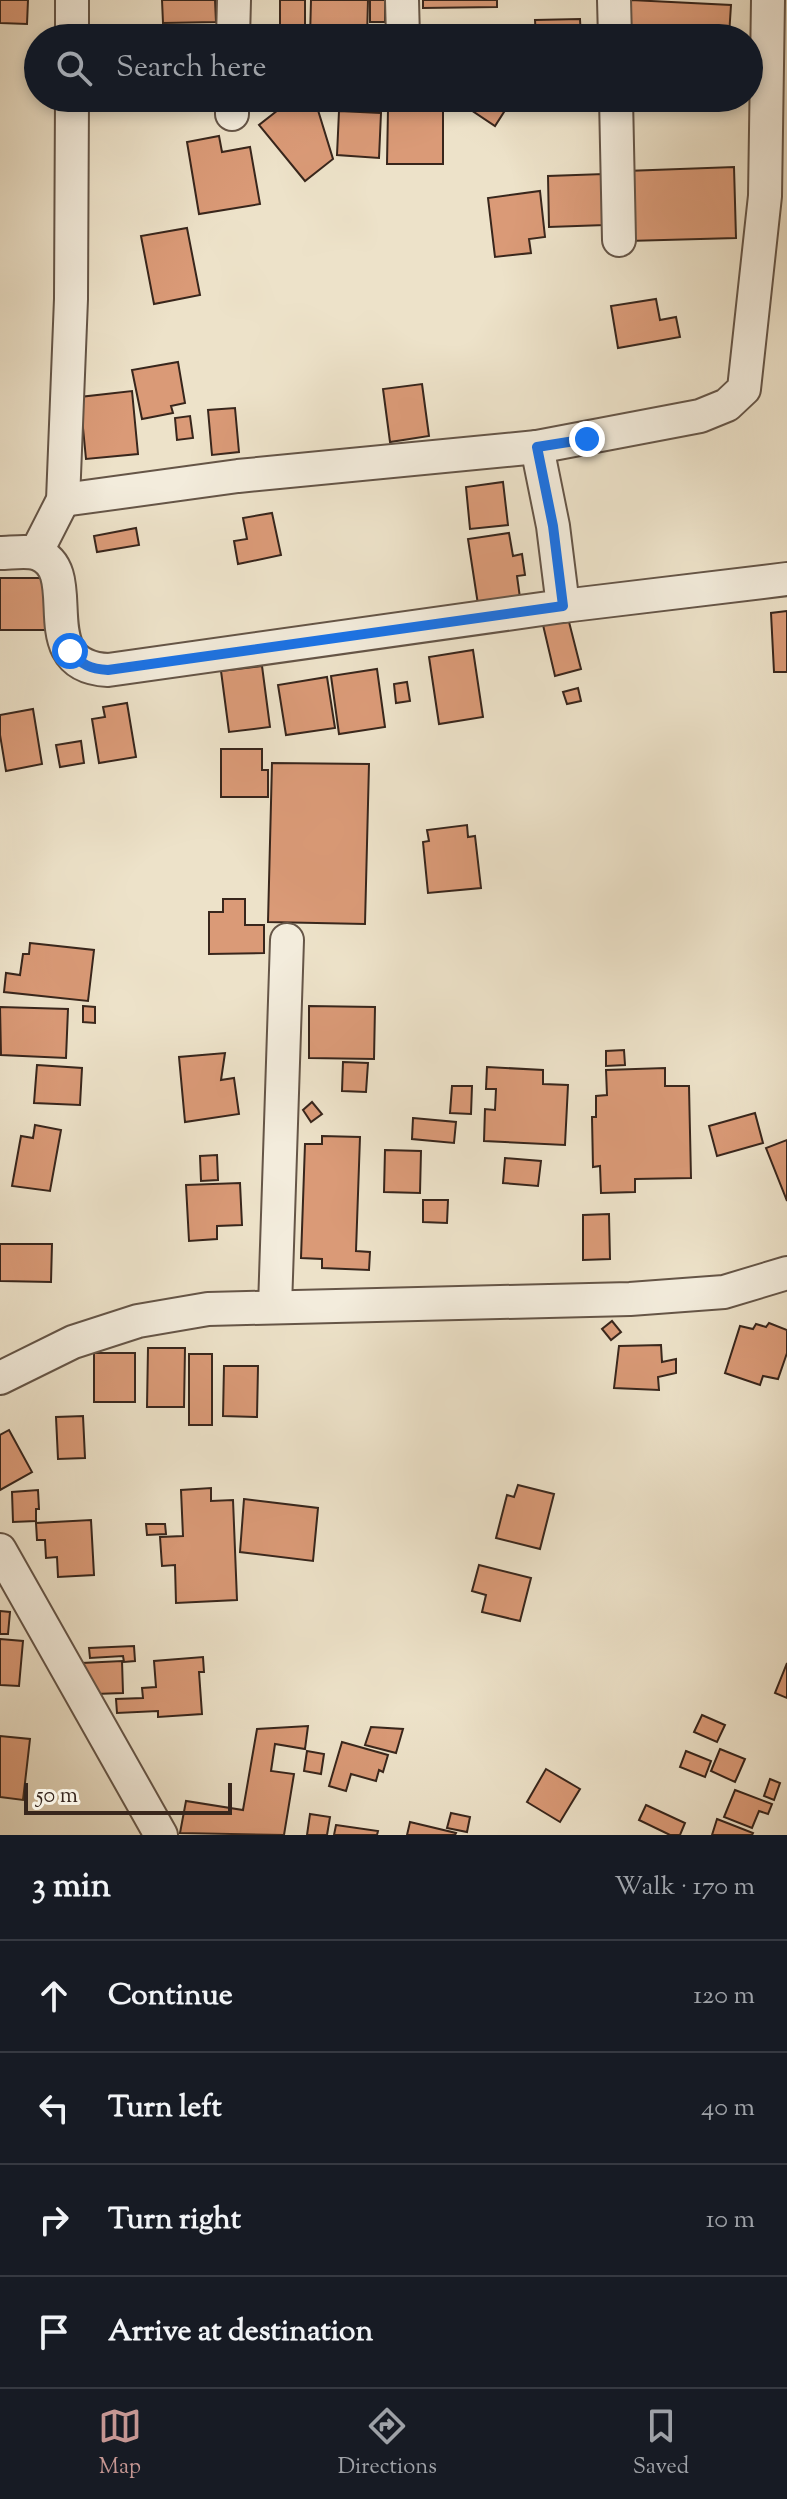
<!DOCTYPE html>
<meta charset="utf-8">
<style>
:root{--surface:#171b24;--page:#20242c;--text:#f1f3f6;--muted:#9ea1a6;--line:#363941;--accent:#c59692}
body{margin:0;font-family:"Sorts Mill Goudy",serif;background:var(--page);color:var(--text)}
.scale{position:absolute;left:24px;bottom:20px;width:208px;box-sizing:border-box;padding-left:8px;border:4px solid #38261c;border-top:0;font-size:22px;line-height:28px;white-space:nowrap;color:#38261c;-webkit-text-stroke:6px #f3ecdc;paint-order:stroke}
.stop{position:absolute;width:24px;height:24px;margin:-18px;border:6px solid #1a73e8;border-radius:50%;background:#fff}
.stop.end{background:#1a73e8;border-color:#fff;box-shadow:0 2px 8px #0008}
.list{margin:0;padding:0;list-style:none}
h2{display:flex;justify-content:space-between;align-items:center;height:104px;margin:0;padding:0 32px;font-size:34px}
h2 small{font-size:26px;font-weight:400;color:var(--muted)}
.list li{display:grid;grid-template-columns:52px 1fr auto;gap:24px;align-items:center;box-sizing:border-box;height:112px;padding:0 32px;border-top:2px solid var(--line)}
.list b{display:block;font-size:30px;white-space:nowrap}
.list em{font-size:26px;font-style:normal;color:var(--muted)}
.icon{flex:none;width:44px;height:44px;fill:none;stroke:currentColor;stroke-width:2;stroke-linecap:round;stroke-linejoin:round}
.map{position:relative;flex:none;width:787px;height:1835px;overflow:hidden}
.search{position:absolute;background:var(--surface);box-shadow:0 4px 12px #0003;left:24px;right:24px;top:24px;height:88px;display:flex;align-items:center;gap:20px;box-sizing:border-box;padding:0 28px;border-radius:44px;color:var(--muted);font-size:30px}
.sheet{height:552px;background:var(--surface)}
nav{display:flex;justify-content:space-around;align-items:center;box-sizing:border-box;height:112px;border-top:2px solid var(--line);background:var(--surface);font-size:22px;color:var(--muted)}
nav a{display:grid;justify-items:center;gap:4px}
nav .on{color:var(--accent)}
.map>svg:first-child{display:block}
</style>
<div class="map">
<svg width="787" height="1835" viewBox="0 0 787 1835">
<rect width="100%" height="100%" fill="#ede2c9"/>
<filter id="stains"><feTurbulence type="fractalNoise" baseFrequency=".0025" numOctaves="4"/><feColorMatrix values="0 0 0 0 .2 0 0 0 0 .09 0 0 0 0 .02 0 0 0 .5 -.17"/></filter>
<radialGradient id="worn" r=".72"><stop offset=".6" stop-color="#630" stop-opacity="0"/><stop offset="1" stop-color="#630" stop-opacity=".3"/></radialGradient>
<g fill="#da9a77" stroke="#38261c" stroke-width="2">
<polygon points="0,0 28,0 27,24 0,23"/>
<polygon points="162,0 215,0 216,22 163,23"/>
<rect x="280" y="0" width="25" height="33"/>
<polygon points="311,0 368,0 367,38 310,38"/>
<rect x="370" y="0" width="15" height="22"/>
<polygon points="423,0 497,0 497,7 423,8"/>
<polygon points="631,0 731,5 729,36 743,38 629,38"/>
<polygon points="580,19 581,38 536,38 535,20"/>
<polygon points="467,25 513,29 512,38 466,38"/>
<polygon points="458,27 459,38 416,38 416,28"/>
<polygon points="131,30 191,31 191,38 131,38"/>
<polygon points="453,98 513,98 495,126"/>
<polygon points="287,103 317,107 333,159 305,181 259,125"/>
<polygon points="388,109 443,109 443,164 387,164"/>
<polygon points="339,111 381,113 379,158 337,155"/>
<polygon points="219,136 222,152 250,147 260,204 199,214 187,142"/>
<polygon points="734,167 736,238 628,241 626,171"/>
<polygon points="604,174 605,225 549,227 548,176"/>
<polygon points="540,191 545,237 529,239 531,253 495,257 488,198"/>
<polygon points="187,228 200,295 154,304 141,236"/>
<polygon points="656,299 660,320 676,317 680,337 618,348 611,306"/>
<polygon points="178,362 185,403 171,406 173,413 142,419 132,370"/>
<polygon points="422,384 429,436 390,442 383,389"/>
<polygon points="132,391 138,454 86,459 80,397"/>
<polygon points="235,408 239,452 212,455 208,410"/>
<polygon points="190,416 193,438 177,440 175,418"/>
<polygon points="503,482 508,525 470,529 466,487"/>
<polygon points="272,513 281,555 238,564 234,541 247,539 243,518"/>
<polygon points="136,528 139,545 97,552 94,536"/>
<polygon points="509,533 513,556 522,554 525,575 517,576 521,605 479,611 468,539"/>
<polygon points="0,578 46,578 45,630 0,630"/>
<polygon points="787,611 787,672 774,672 771,613"/>
<polygon points="568,618 581,669 555,676 543,625"/>
<polygon points="473,650 483,717 439,724 429,657"/>
<polygon points="262,666 270,727 229,732 221,671"/>
<polygon points="377,669 385,727 339,734 331,676"/>
<polygon points="327,677 335,728 286,735 278,685"/>
<polygon points="407,682 410,701 396,703 394,684"/>
<polygon points="578,688 581,701 567,704 563,692"/>
<polygon points="127,703 136,757 99,763 92,719 105,717 103,707"/>
<polygon points="33,709 42,764 6,771 0,735 0,715"/>
<polygon points="81,741 84,763 60,767 56,745"/>
<polygon points="221,749 262,749 262,770 268,770 268,797 221,797"/>
<polygon points="272,763 369,764 365,924 268,922"/>
<polygon points="467,825 468,837 475,836 481,888 428,893 423,842 429,841 427,830"/>
<polygon points="223,899 245,899 245,925 264,925 264,953 209,954 209,912 223,912"/>
<polygon points="30,943 94,950 88,1001 4,992 6,973 20,975 23,954 29,954"/>
<polygon points="83,1006 95,1007 95,1023 83,1022"/>
<polygon points="309,1006 375,1007 374,1059 309,1058"/>
<polygon points="0,1007 68,1009 66,1058 1,1055"/>
<polygon points="624,1050 625,1065 606,1066 606,1051"/>
<polygon points="225,1053 221,1080 234,1078 239,1114 185,1122 179,1057"/>
<polygon points="343,1062 368,1063 366,1092 342,1091"/>
<polygon points="37,1065 82,1068 80,1105 34,1103"/>
<polygon points="487,1067 543,1070 543,1084 568,1085 565,1145 484,1141 485,1109 495,1110 496,1089 486,1089"/>
<polygon points="665,1068 665,1086 689,1086 691,1178 635,1179 635,1192 601,1193 600,1166 593,1167 592,1117 596,1117 596,1096 607,1095 606,1070"/>
<polygon points="452,1086 472,1086 471,1114 450,1113"/>
<polygon points="312,1102 322,1114 311,1122 303,1110"/>
<polygon points="755,1113 763,1143 717,1156 709,1126"/>
<polygon points="413,1118 456,1122 454,1143 412,1139"/>
<polygon points="35,1125 61,1130 50,1191 12,1186 21,1136 33,1138"/>
<polygon points="322,1136 360,1137 356,1251 370,1252 369,1270 322,1268 322,1259 301,1258 305,1144 322,1144"/>
<polygon points="787,1140 787,1201 766,1148"/>
<polygon points="385,1150 421,1151 420,1193 384,1192"/>
<polygon points="217,1155 218,1180 201,1181 200,1156"/>
<polygon points="505,1158 541,1161 538,1186 503,1183"/>
<polygon points="240,1183 242,1225 217,1226 217,1239 189,1241 186,1185"/>
<polygon points="423,1200 448,1200 447,1223 423,1222"/>
<polygon points="609,1214 610,1259 583,1260 583,1215"/>
<polygon points="0,1244 52,1244 51,1282 0,1281"/>
<polygon points="612,1321 621,1332 611,1340 602,1329"/>
<polygon points="769,1323 787,1330 787,1353 778,1379 763,1376 760,1385 725,1373 740,1326 753,1329 756,1324 766,1327"/>
<polygon points="661,1345 662,1362 676,1359 676,1373 658,1377 659,1390 614,1388 619,1346"/>
<polygon points="148,1348 185,1348 184,1407 147,1407"/>
<rect x="94" y="1353" width="41" height="49"/>
<rect x="189" y="1354" width="23" height="71"/>
<polygon points="224,1366 258,1366 257,1417 223,1416"/>
<polygon points="83,1416 85,1458 58,1459 56,1417"/>
<polygon points="9,1430 32,1472 0,1490 0,1435"/>
<polygon points="518,1485 554,1494 540,1549 496,1538 507,1495 514,1497"/>
<polygon points="211,1488 211,1501 233,1500 237,1600 176,1603 175,1565 162,1566 160,1537 183,1536 181,1490"/>
<polygon points="38,1490 39,1509 36,1509 36,1521 13,1522 12,1492"/>
<polygon points="244,1499 318,1508 313,1561 240,1552"/>
<polygon points="91,1520 94,1575 58,1577 57,1557 46,1558 45,1540 37,1540 36,1523"/>
<polygon points="146,1524 165,1524 166,1534 147,1535"/>
<polygon points="479,1565 531,1578 520,1621 482,1612 486,1595 472,1591"/>
<polygon points="0,1611 10,1612 8,1634 0,1634"/>
<polygon points="0,1639 23,1641 19,1686 0,1685"/>
<polygon points="134,1646 135,1661 124,1662 123,1656 90,1658 89,1648"/>
<polygon points="203,1657 204,1672 199,1672 202,1714 158,1717 158,1711 117,1713 116,1699 143,1698 142,1688 156,1687 154,1661"/>
<polygon points="122,1661 123,1693 95,1694 83,1687 82,1663"/>
<polygon points="787,1663 787,1698 775,1693"/>
<polygon points="702,1715 725,1725 717,1742 694,1732"/>
<polygon points="308,1726 305,1749 275,1744 271,1771 294,1774 284,1835 180,1833 186,1801 243,1810 257,1729"/>
<polygon points="371,1727 403,1729 396,1753 365,1745"/>
<polygon points="0,1736 30,1739 23,1800 0,1797"/>
<polygon points="342,1742 388,1755 383,1772 379,1770 376,1781 351,1774 346,1791 329,1786"/>
<polygon points="720,1749 745,1759 735,1782 711,1771"/>
<polygon points="307,1751 324,1754 321,1774 304,1771"/>
<polygon points="686,1751 711,1761 705,1777 680,1767"/>
<polygon points="546,1769 580,1789 560,1822 527,1802"/>
<polygon points="770,1779 780,1783 774,1800 764,1796"/>
<polygon points="735,1790 772,1804 768,1814 759,1811 752,1828 724,1817"/>
<polygon points="646,1805 685,1823 680,1835 670,1835 639,1820"/>
<polygon points="451,1813 470,1817 467,1832 447,1828"/>
<polygon points="310,1814 330,1817 327,1835 307,1835"/>
<polygon points="717,1819 753,1833 752,1835 712,1835"/>
<polygon points="410,1822 456,1833 455,1835 407,1835"/>
<polygon points="336,1825 378,1831 377,1835 334,1835"/>
</g>
<g fill="none" stroke-linecap="round" stroke-linejoin="round">
<defs>
<g id="minor">
<polyline points="402,0 403,38"/>
<polyline points="614,0 615,38"/>
<polyline points="72,38 72,0"/>
<polyline points="233,38 234,0"/>
<polyline points="616,98 619,240"/>
<polyline points="232,114 232,98"/>
<polyline points="63,500 238,476 537,447"/>
<path d="M0,553c11,0 28,-3 38,1 48,18 -10,112 70,116l455,-64 -10,-80 -16,-79 163,-31 27,-11 17,-16 21,-193 3,-196"/>
<polyline points="36,553 63,500 71,299 72,98"/>
<polyline points="563,606 787,579"/>
<polyline points="275,1307 287,940"/>
<polyline points="0,1378 73,1342 138,1321 208,1309 630,1299 724,1292 787,1273"/>
<polyline points="0,1550 161,1835"/>
</g>
</defs>
<use href="#minor" stroke="#655547" stroke-width="36"/>
<use href="#minor" stroke="#f3ecdc" stroke-width="32"/>
</g>
<g fill="none" stroke-linecap="round" stroke-linejoin="round">
<path stroke="#1a73e8" stroke-width="10" d="M70,651c12,14 20,18 38,19l455,-64 -10,-80 -16,-79 50,-8"/>
</g>
<rect width="100%" height="100%" filter="url(#stains)"/>
<rect width="100%" height="100%" fill="url(#worn)"/>
</svg>
<div class="scale">50 m</div>
<div class="stop" style="left:70px;top:651px"></div>
<div class="stop end" style="left:587px;top:439px"></div>
<div class="search"><svg class="icon" aria-label="search" viewBox="0 0 24 24"><circle cx="10" cy="10" r="6"/><path d="M15 15l6 6"/></svg>Search here</div>
</div>
<section class="sheet">
<h2>3 min<small>Walk · 170 m</small></h2>
<ul class="list">
<li><svg class="icon" aria-label="ahead" viewBox="0 0 24 24"><path d="M12 20V5M6 11l6-6 6 6"/></svg><div><b>Continue</b></div><em>120 m</em></li>
<li><svg class="icon" aria-label="left" viewBox="0 0 24 24"><path d="M17 20v-9H6M10 6l-5 5 5 5"/></svg><div><b>Turn left</b></div><em>40 m</em></li>
<li><svg class="icon" aria-label="right" viewBox="0 0 24 24"><path d="M7 20v-9h11M14 6l5 5-5 5"/></svg><div><b>Turn right</b></div><em>10 m</em></li>
<li><svg class="icon" aria-label="arrive" viewBox="0 0 24 24"><path d="M6 21V4h12l-3 4 3 4H6"/></svg><div><b>Arrive at destination</b></div></li>
</ul>
</section>
<nav>
<a class="on"><svg class="icon" aria-label="map" viewBox="0 0 24 24"><path d="M3 6l6-2 6 2 6-2v14l-6 2-6-2-6 2zM9 4v14M15 6v14"/></svg>Map</a>
<a><svg class="icon" aria-label="directions" viewBox="0 0 24 24"><path d="M12 3l9 9-9 9-9-9zM9 14v-3h6M13 9l2 2-2 2"/></svg>Directions</a>
<a><svg class="icon" aria-label="saved" viewBox="0 0 24 24"><path d="M7 4h10v16l-5-4-5 4z"/></svg>Saved</a>
</nav>
